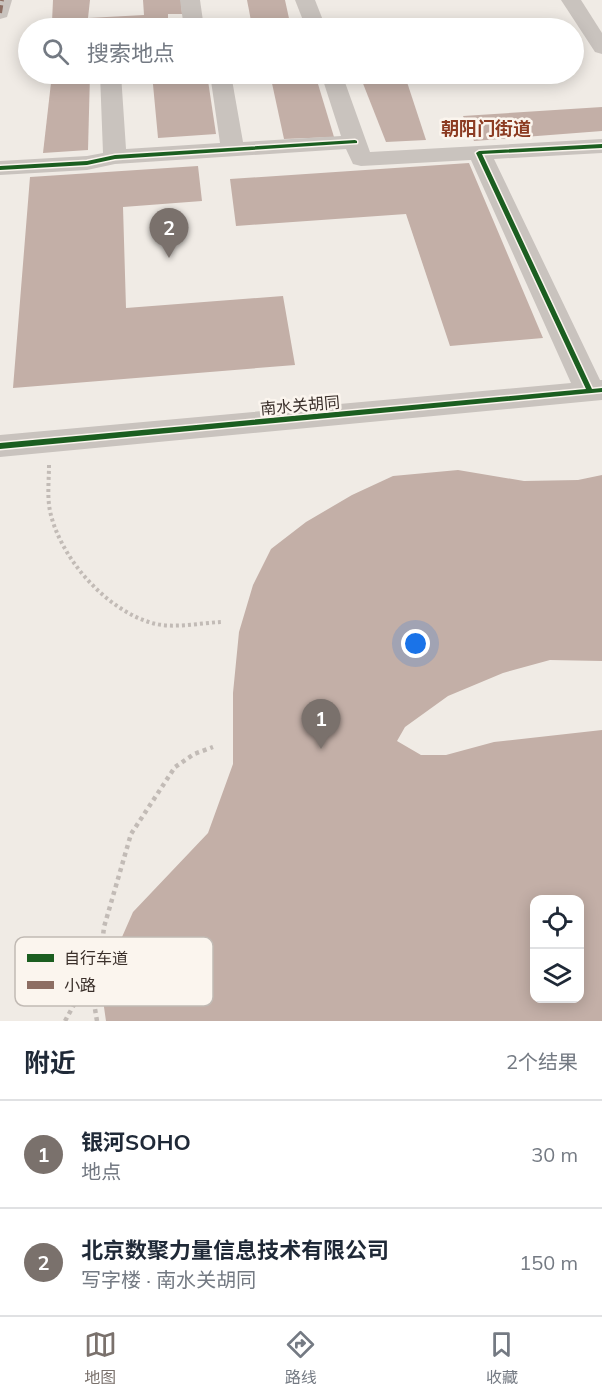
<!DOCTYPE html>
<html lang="zh">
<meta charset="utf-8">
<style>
:root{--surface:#fff;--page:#f2f2f3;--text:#1f2937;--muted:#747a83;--line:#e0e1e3;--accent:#7a716c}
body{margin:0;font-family:Mulish,"Noto Sans SC",sans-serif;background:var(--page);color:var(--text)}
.controls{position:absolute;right:18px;bottom:18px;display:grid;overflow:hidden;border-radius:12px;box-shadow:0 3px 15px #0003}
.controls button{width:54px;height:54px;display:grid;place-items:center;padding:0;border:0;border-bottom:2px solid var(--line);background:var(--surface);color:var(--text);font:30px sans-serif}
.you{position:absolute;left:416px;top:644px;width:21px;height:21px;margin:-15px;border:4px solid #fff;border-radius:50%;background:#1a73e8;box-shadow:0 0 0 9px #1a73e833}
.badge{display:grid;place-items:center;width:39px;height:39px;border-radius:50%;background:var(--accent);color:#fff;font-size:20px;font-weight:700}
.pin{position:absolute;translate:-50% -50px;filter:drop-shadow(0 2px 3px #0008)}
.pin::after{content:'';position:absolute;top:32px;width:21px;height:18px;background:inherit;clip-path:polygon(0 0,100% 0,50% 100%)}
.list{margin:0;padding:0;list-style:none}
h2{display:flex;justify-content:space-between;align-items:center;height:78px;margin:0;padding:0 24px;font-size:26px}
h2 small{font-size:20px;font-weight:400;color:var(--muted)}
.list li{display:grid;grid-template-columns:39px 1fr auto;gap:18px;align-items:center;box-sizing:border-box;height:108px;padding:0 24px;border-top:2px solid var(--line)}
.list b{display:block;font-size:22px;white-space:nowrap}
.list p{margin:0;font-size:20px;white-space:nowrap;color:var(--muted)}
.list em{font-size:20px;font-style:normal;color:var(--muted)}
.icon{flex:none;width:33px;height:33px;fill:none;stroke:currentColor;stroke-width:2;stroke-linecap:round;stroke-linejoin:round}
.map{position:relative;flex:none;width:602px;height:1021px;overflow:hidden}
.search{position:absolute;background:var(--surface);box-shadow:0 3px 15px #0003;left:18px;right:18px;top:18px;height:66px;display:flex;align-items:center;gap:15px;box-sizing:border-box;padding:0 21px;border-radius:33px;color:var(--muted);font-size:22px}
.sheet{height:294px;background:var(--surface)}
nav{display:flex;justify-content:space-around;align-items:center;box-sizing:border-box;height:84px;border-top:2px solid var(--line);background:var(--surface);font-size:16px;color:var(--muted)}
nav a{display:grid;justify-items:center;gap:3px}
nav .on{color:var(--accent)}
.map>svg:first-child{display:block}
</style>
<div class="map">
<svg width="602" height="1021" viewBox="0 0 602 1021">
<rect width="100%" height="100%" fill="#f0ebe5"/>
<g fill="#c3afa7" fill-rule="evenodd">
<polygon points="53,0 90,0 88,18 144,15 143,0 181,0 182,14 168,14 168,28 62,28 63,21 52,22"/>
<polygon points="247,0 285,0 290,23 252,26"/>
<polygon points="52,74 90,74 88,150 43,153"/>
<polygon points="152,74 207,74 216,134 158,138"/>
<polygon points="270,74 315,74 334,137 284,139"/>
<polygon points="405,76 426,140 386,142 362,81"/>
<polygon points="602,107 602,131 474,141 463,116"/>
<polygon points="469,163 543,338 450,346 406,214 236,226 230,179"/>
<polygon points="198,166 202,201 123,207 126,308 283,296 295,365 13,388 30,177"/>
<path d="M458,470l66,11 54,-1 24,-5v186l-52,-1 -47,13 -55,23 -43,31 -8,14 24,14h25l48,-13 108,-12v291h-496l-3,-21 12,-47 18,-41 75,-79 25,-69v-71l6,-61 14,-47 18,-36 35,-27 46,-27 41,-19zM534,900h46v98h-46z"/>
</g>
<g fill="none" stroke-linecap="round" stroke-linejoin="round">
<path stroke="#c2bbb6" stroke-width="4" stroke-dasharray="3 3" stroke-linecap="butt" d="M49,465c0,15 -2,31 1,46 10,47 56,99 102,112 21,6 47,0 69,-1"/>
<g stroke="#c2bbb6" stroke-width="4.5" stroke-dasharray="4 4" stroke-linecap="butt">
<polyline points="65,1021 101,956"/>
<polyline points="97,1021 95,1009 104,927 131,834 175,767 194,754 213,747"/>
</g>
<g fill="#c9c3be" fill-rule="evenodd">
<polygon points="0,0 12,0 7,17 0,19"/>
<polygon points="180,0 200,0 204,28 184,28"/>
<polygon points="295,0 315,0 326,28 306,28"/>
<polygon points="561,0 581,0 602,33 602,54 595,52"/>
<polygon points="100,74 121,74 126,149 220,143 210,74 231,74 243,142 341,136 321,74 342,74 370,152 602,139 602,153 494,159 600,380 602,380 602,400 0,457 0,435 571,383 471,160 361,166 353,164 346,149 115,164 87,170 0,175 0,161 87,156 103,153"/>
</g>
<polyline stroke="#8d6e63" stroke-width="4" stroke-dasharray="8 4" stroke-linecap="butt" points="0,13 2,0"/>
<defs>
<g id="cycleway">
<polygon points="355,140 357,141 357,143 115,159 87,165 0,170 0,166 87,161 115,155"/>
<polygon points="602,144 602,148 482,154 592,389 602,388 602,392 0,449 0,443 586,389 476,153 479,151"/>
</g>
</defs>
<use href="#cycleway" stroke="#fbf5ee" stroke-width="3"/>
<use href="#cycleway" fill="#1b5e20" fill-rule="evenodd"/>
</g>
<g text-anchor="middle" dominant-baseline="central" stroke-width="5" stroke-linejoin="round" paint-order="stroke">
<g font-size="16" fill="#3b302b" stroke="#fbf5ee">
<text transform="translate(300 405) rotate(-5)">南水关胡同</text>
</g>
<g font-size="18" font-weight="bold" fill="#8c3b22" stroke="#fbf5ee">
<text x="486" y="128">朝阳门街道</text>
</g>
</g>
<rect x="15" y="937" width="198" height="69" rx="9" fill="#fbf5ee" stroke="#c1bab4" stroke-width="1.5"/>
<rect x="27" y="954" width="27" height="8" fill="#1b5e20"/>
<rect x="27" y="981" width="27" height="8" fill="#8d6e63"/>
<g font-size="16" fill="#3b302b">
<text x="64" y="964">自行车道</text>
<text x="64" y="991">小路</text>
</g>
</svg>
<div class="controls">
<button><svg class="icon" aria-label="locate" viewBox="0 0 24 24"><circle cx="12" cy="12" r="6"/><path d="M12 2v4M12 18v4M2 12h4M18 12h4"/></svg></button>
<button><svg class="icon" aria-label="layers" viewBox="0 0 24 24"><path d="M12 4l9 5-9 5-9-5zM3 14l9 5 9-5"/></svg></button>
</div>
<div class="you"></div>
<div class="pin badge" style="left:321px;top:749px">1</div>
<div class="pin badge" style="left:169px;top:258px">2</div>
<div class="search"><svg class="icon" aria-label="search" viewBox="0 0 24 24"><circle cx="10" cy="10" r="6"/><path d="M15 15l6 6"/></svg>搜索地点</div>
</div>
<section class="sheet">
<h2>附近<small>2个结果</small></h2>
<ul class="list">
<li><span class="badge">1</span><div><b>银河SOHO</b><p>地点</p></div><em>30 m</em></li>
<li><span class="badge">2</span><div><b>北京数聚力量信息技术有限公司</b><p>写字楼 · 南水关胡同</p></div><em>150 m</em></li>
</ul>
</section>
<nav>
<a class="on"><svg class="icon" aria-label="map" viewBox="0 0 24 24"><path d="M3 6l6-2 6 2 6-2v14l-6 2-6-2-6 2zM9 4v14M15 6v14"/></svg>地图</a>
<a><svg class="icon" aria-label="directions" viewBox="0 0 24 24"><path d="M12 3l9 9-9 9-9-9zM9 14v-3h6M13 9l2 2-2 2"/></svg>路线</a>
<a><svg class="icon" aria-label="saved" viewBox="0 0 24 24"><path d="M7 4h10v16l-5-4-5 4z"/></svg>收藏</a>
</nav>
